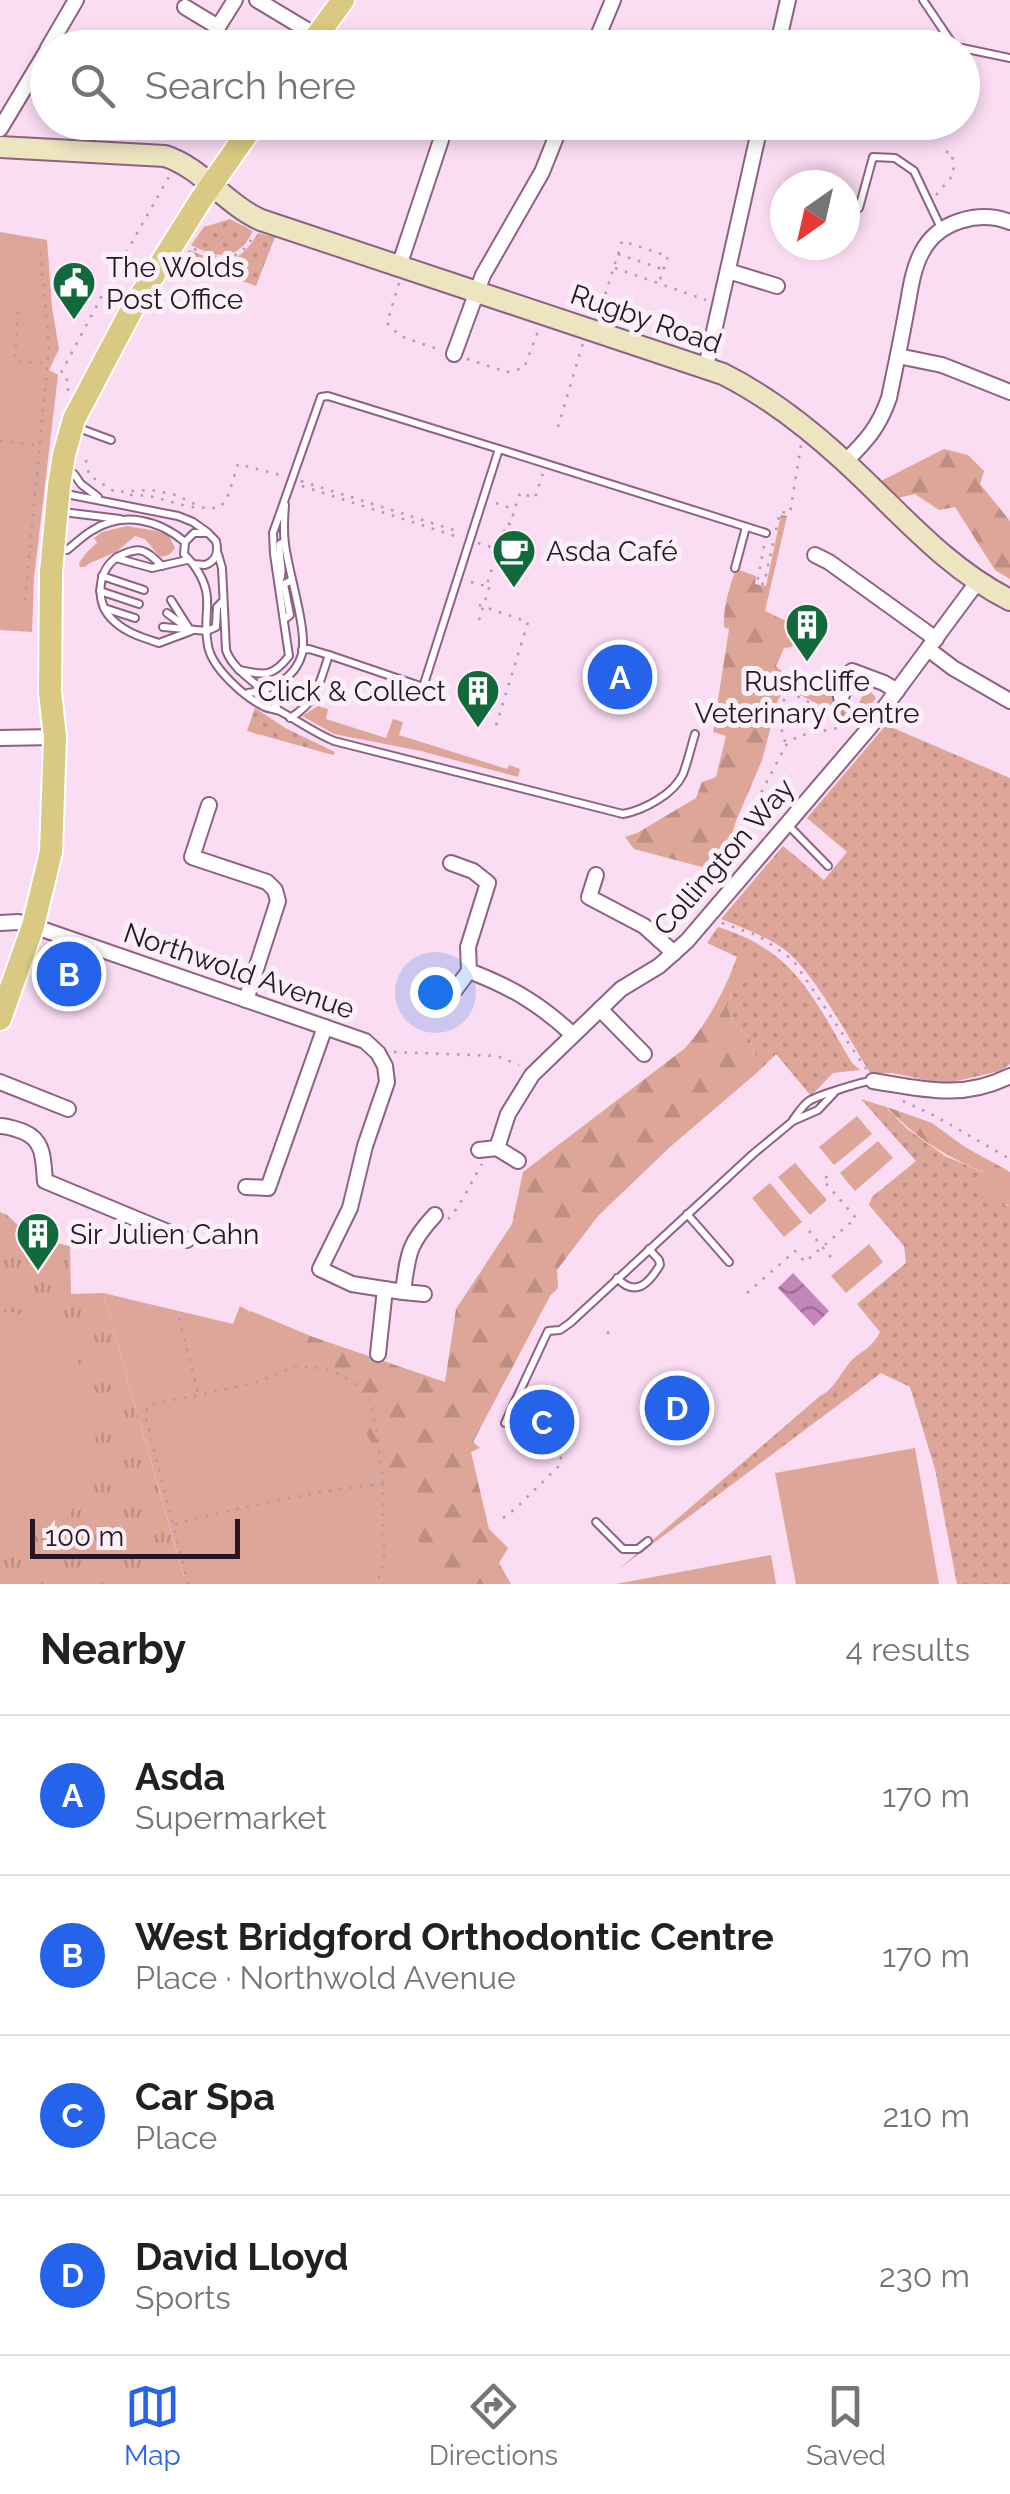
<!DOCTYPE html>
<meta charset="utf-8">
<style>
:root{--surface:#fff;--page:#f6f6f6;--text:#202124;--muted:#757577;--line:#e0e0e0;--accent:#2563eb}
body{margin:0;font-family:Raleway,sans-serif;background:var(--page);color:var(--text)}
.compass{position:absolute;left:770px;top:170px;width:90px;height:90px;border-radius:50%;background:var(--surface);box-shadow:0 5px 15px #0003;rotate:214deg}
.scale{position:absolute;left:30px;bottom:25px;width:210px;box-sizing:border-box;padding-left:10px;border:5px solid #271624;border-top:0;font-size:28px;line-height:35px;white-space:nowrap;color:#271624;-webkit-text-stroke:8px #fbf0f8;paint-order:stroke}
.you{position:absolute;left:435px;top:992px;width:35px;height:35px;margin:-25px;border:8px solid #fff;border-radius:50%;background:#1a73e8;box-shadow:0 0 0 15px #1a73e833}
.badge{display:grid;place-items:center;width:65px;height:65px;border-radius:50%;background:var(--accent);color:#fff;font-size:32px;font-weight:700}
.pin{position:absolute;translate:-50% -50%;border:5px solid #fff;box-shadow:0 2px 10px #0006}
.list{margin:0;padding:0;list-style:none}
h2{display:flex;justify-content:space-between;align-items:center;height:130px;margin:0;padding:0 40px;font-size:42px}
h2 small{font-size:32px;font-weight:400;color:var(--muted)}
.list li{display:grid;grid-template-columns:65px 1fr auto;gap:30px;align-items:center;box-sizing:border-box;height:160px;padding:0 40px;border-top:2px solid var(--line)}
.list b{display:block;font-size:38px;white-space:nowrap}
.list p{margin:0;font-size:32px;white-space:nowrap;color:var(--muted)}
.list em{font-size:32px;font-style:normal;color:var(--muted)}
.icon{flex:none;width:55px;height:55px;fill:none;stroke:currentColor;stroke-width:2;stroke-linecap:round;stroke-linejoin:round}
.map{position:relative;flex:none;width:1010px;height:1584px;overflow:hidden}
.search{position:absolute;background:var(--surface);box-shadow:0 5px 15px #0003;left:30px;right:30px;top:30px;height:110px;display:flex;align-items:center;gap:25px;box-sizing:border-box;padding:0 35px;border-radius:55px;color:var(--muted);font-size:38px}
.sheet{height:770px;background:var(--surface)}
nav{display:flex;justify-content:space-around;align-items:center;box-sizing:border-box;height:140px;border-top:2px solid var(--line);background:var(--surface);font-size:28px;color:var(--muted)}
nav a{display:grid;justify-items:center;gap:5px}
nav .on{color:var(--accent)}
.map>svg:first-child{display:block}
</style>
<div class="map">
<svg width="1010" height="1584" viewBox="0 0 1010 1584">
<defs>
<pattern id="grass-dots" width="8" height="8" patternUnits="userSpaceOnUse" patternTransform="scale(2.5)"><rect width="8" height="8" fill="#dda698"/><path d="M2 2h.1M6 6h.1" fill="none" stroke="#be8e83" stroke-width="1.8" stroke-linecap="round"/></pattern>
<pattern id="forest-firs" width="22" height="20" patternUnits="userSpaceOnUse" patternTransform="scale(2.5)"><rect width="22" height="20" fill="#dda698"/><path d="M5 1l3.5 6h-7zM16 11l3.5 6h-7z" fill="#be8e83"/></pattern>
<pattern id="park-tufts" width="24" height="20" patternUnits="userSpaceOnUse" patternTransform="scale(2.5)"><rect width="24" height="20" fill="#dda698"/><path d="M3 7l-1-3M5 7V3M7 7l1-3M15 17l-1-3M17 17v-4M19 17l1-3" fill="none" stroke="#be8e83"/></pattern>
<pattern id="water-waves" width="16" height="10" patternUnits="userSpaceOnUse" patternTransform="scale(2.5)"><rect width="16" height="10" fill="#c685b8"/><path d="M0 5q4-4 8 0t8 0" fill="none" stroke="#a16c95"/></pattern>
</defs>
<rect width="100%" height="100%" fill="#fadcf3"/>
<g fill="url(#grass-dots)">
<path d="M230,219l23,12c-15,30 -34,28 -62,14l13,-18z"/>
<path d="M258,233l17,4 -19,49 -73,-27 6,-9c34,14 49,17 69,-17z"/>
<polygon points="255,708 287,729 335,752 333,755 247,731"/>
<path d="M886,725l124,53v286l-10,7 -56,13 -51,-11h-23c-20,-33 -56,-101 -85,-123 -19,-14 -42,-22 -64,-31l62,-73 41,34 23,-28 -40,-34z"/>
<path d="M718,927c78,24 95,71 134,136l8,7 -27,3 -22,23 -35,-42 -16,16 -10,-31 -17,-17 -6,-15 5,-15 18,-29 -43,-20z"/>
<path d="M861,1099l25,8 20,21 39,28 40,17 21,33 4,-1v379h-53l-22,-115 -25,-82 -29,-14 -262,196 201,-173c14,-6 21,-24 32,-36 11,-10 21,-13 28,-28l-23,-28 49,-41 -2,-17 -35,-41 3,-8 44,-36z"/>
</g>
<g fill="url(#forest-firs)">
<polygon points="944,449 968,455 984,471 980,484 1010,521 1010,579 995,570 955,507 939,510 915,494 893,499 881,481"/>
<path d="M781,515l6,1 -22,95 36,17 -9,19 -8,1 -8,18 10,10 71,31 10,-20 9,11 -20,25 -70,-35 -8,12 -16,60 -26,61 -10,32 -9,18 -83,-22 -9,-12 12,-4 59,-35 6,-16 14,-5 10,-41 -13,-4 16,-103 -5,-2c-1,-20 5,-38 12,-58l20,7 -1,8 11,2z"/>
<path d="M737,957l14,6 -19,29 -5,15 6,15 17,17 10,31 -90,77 -72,69 -41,54 1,18 -8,8 -77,146 7,6 -9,4 18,77 19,19 -9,15 12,21h-120l-140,-251v-22l62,26 132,45 11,-73 56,-85 11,-52 161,-123c24,-26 41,-59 53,-92z"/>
<path d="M887,1107l45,16 33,24 45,25v33c-16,0 -26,-9 -32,-23l6,-10c-38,-15 -70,-35 -97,-65z"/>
</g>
<polygon fill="url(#park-tufts)" points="0,1212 7,1215 32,1238 70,1246 71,1294 103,1293 184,1577 141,1584 0,1584"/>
<g fill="#dda698">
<polygon points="0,232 47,240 52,307 59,349 49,370 58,375 34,578 32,632 0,630"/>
<path d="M127,526l30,5 12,5 6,12c-4,6 -9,10 -16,8l-14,-17 -10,-3 -19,16 -26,11 -5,4h-5l-1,-4 8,-11 10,-9 -3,-5 8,-6z"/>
<polygon points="318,706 328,709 326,719 386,738 393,719 403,722 399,735 507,769 509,765 520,769 518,777 421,751 334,734 302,716"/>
<polygon points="857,1116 872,1134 834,1165 819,1147"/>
<polygon points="878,1141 893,1158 855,1191 840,1173"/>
<polygon points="795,1163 827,1200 810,1215 778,1177"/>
<polygon points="770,1183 802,1222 784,1237 752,1198"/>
<polygon points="869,1244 883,1262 846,1293 831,1276"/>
<polygon points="103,1293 233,1324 240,1306 326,1354 370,1440 440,1584 141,1584 184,1576"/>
<polygon points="8,1311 46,1321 76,1356 94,1400 96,1446 83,1491 63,1525 14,1545 0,1543 0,1313"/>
<polygon points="915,1448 939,1584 796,1584 775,1473"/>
<polygon points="771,1555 776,1584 616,1584"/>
</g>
<polygon fill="url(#water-waves)" points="793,1273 829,1311 814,1326 778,1288"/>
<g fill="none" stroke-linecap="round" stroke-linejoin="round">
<defs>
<g id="lane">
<polyline points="923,0 954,46 961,48"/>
<polyline points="962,48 1010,58"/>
<polyline points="859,208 873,157 895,158 914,171 941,228"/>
<polyline points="84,430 111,440"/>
<polyline points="499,449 766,533"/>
<polyline points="74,474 81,484 98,497"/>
<polyline points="61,493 178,516 193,522 207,532"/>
<polyline points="63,512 120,519"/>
<path d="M67,550c9,-7 17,-15 26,-20 31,-19 66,-10 92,12l-1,12 9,10 12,1c11,-4 14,-12 11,-24l-8,-8h-14l-9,9"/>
<path d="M218,554l4,14 4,82c9,26 41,35 52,60"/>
<path d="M117,557c23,-11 27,-9 45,9"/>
<path d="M187,560l-35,8 -36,-10c-20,15 -21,47 -1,64 12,11 29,16 44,21l32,-12"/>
<path d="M193,564c25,34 8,47 15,82 4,22 36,51 57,61 5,2 10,2 15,4 18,10 35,22 54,30l289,73c21,-4 51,-20 60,-40 5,-13 8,-27 12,-40"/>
<polyline points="735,568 746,527"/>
<polyline points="102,576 144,590"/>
<path d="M279,583c6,-13 -1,-25 1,-39l4,-2"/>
<polyline points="100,591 139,604"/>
<polyline points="171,600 190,630"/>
<polyline points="104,608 135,618"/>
<polyline points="167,613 186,627"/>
<polyline points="286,618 290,615 284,584 292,580"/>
<polyline points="163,627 207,631 216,627 217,607 222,602"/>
<path d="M239,670c25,5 33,8 50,-14l-15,-102 -1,-21 48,-136 7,-1 171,53 -76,238 -94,-32 -20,-6 -7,1"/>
<path d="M248,693c23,-3 47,-14 54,-39 6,-23 -14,-83 -17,-110 -2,-13 -1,-26 0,-39"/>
<path d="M290,718c28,-17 29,-35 39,-63"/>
<polyline points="787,824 828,866"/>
<path d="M793,1120c5,-7 9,-14 16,-19 8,-5 54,-20 63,-20"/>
<polyline points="687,1214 729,1262"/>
<path d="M617,1278c19,20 32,5 43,-13l-1,-5 -10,-11"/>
<polyline points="505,1423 548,1331 560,1330 570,1323 753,1154 793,1121 818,1110 834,1093"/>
<polyline points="596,1522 623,1549 638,1549 648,1541"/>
</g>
<g id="street">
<polyline points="257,0 317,36"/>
<polyline points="185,7 218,27 235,0"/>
<polyline points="48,48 76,0"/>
<polyline points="593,48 613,0"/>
<polyline points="777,48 788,0"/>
<polyline points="0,129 48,49"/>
<polyline points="399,266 441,140"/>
<polyline points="728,271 777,286"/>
<polyline points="454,354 483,275 542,172 562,122"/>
<polyline points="898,356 942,365 1010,392"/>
<polyline points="706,367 761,122"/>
<path d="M845,462c22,-22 34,-35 44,-64 6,-29 12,-57 17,-85 4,-20 6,-43 16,-61 16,-31 57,-42 88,-30"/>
<polyline points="815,555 829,562 936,639"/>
<polyline points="928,649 953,668 1010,701"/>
<polyline points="841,697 852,671 884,683 897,691"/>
<polyline points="0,738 55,737"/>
<polyline points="209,805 192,857 267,882 275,890 278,901 246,1000"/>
<path d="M451,863l22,8 15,12 -20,64 1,24c42,16 71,33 103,63"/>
<polyline points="596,875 589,897 644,926 674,953"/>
<path d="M0,923l18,-1 15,4 332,115 13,12 7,13 2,16 -22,64 -15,62 -30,61 32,15 51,8c5,-38 5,-48 32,-77"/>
<polyline points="455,990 469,971"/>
<polyline points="600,1009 644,1054"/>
<path d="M873,1081c50,8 89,19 137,-5"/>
<polyline points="0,1082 68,1109"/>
<path d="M0,1126c9,0 15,3 24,6 21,9 19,29 21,49l142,59"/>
<polyline points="497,1148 508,1114 532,1075 621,989 659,966 687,941 870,727 978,581"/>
<polyline points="479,1150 497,1148 518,1161"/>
<polyline points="246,1187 268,1188 325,1027"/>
<polyline points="403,1292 424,1294"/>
<polyline points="378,1354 385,1289"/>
</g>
<path id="secondary" d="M0,147l165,9c37,12 60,48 96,64l462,154c44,22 84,53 120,86 54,49 101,107 167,140"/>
<g id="primary">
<polyline points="308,48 343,0"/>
<polyline points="0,1019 33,926 51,852 55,737 50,692 51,572 59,486 64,455 74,419 131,311 200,201 255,122"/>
</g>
</defs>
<use href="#lane" stroke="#8d6284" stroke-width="10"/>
<use href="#street" stroke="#8d6284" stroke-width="18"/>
<use href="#secondary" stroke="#8d6284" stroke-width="24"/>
<use href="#primary" stroke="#fff" stroke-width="26"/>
<g stroke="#b198ab" stroke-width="2.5" stroke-dasharray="2.5 8" stroke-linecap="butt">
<polyline points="936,195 954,174 952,153 942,151"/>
<path d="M194,249c27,12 45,14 60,-14"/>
<polyline points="618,254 662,269"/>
<polyline points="615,268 706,300"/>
<polyline points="399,283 387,323 400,336 440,350"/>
<polyline points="18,312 15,361 46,364"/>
<polyline points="599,314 622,241 668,256 659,283"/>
<polyline points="467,359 507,372 524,368 539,329"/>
<polyline points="68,391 68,381 61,373 106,288 170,175"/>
<polyline points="558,427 583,343"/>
<polyline points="0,441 38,445"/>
<polyline points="86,460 89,475 115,492 152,490 176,495 199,506"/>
<polyline points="301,481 460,532"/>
<polyline points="302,486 461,538"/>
<path d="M130,495c21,-1 36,6 56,11 11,2 22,2 33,2l8,-9 11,-35 46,12"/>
<polyline points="496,503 513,509"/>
<polyline points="776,530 780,512 790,513 801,445"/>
<polyline points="478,543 501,550"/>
<polyline points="764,546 757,583 764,584 773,543"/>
<polyline points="471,582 485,586"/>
<polyline points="25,600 49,347 40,248"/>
<polyline points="479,605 528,622 495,729"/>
<polyline points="479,620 489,588 486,587 507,523 510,524 520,493 535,498 543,473"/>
<polyline points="774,676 787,691 852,724"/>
<polyline points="785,742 779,720 786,692"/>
<polyline points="736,860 739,835 786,745 798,736 852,725"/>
<polyline points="722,923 759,936 793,960 866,1069"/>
<polyline points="394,1052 497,1056 519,1065"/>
<polyline points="903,1101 935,1116 1010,1159"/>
<path d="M448,1219c12,-11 24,-39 34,-55"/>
<polyline points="809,1231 835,1262"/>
<polyline points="747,1293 795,1251 805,1262 856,1218 823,1180 830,1174"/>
<polyline points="179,1318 198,1393"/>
<polyline points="607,1332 610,1334"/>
<polyline points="503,1518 515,1509 561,1464 561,1458 530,1427"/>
<path d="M175,1524c68,-17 138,-33 208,-40l1,76 -7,24"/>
<path d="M188,1584l-43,-170 4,-9c36,-8 72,-14 107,-23 13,-3 24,-11 37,-14 26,-5 61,7 75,31 9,17 12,64 15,85"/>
</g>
<use href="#lane" stroke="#fff" stroke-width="6"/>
<use href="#street" stroke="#fff" stroke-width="14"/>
<use href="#secondary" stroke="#ede4c0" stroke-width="20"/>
<use href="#primary" stroke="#dac982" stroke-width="22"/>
</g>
<defs>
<symbol id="civic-pin" viewBox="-11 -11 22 30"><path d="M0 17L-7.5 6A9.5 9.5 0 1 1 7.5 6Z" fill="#11693c" stroke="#fbf0f8"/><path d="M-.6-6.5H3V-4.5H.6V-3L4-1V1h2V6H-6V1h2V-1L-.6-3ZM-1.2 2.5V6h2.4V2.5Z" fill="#fff"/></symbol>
<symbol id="cafe-pin" viewBox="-11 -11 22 30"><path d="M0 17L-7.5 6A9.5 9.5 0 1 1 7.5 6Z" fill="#11693c" stroke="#fbf0f8"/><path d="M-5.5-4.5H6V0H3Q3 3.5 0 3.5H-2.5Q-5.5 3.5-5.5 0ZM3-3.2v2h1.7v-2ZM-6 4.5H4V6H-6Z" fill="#fff"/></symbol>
<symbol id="building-pin" viewBox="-11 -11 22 30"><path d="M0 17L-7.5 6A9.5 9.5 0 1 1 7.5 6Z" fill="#11693c" stroke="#fbf0f8"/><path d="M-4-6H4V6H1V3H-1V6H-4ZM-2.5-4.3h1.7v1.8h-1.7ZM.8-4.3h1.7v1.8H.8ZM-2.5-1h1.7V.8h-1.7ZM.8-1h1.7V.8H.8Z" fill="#fff"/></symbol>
</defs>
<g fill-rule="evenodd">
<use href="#civic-pin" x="49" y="258" width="50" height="68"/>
<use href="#cafe-pin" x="489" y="526" width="50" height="68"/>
<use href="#building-pin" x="782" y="600" width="50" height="68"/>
<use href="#building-pin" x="453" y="666" width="50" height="68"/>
<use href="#building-pin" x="13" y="1209" width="50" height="68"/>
</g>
<g text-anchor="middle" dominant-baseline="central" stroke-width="10" stroke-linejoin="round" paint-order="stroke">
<g font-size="28" fill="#271624" stroke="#fbf0f8" text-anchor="start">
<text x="106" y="267">The Wolds<tspan x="106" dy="32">Post Office</tspan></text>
<text x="546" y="551">Asda Café</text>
<text x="807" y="681" text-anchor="middle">Rushcliffe<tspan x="807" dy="32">Veterinary Centre</tspan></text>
<text x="446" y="691" text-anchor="end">Click &amp; Collect</text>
<text x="70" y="1234">Sir Julien Cahn</text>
</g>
<g font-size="28" fill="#271624" stroke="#fbf0f8">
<text transform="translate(646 319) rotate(19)">Rugby Road</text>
<text transform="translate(724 857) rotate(-49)">Collington Way</text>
<text transform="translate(239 971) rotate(19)">Northwold Avenue</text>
</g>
</g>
</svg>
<svg class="compass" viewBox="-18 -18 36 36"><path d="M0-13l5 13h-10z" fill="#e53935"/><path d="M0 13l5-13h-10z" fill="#757577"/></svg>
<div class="scale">100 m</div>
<div class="you"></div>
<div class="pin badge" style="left:620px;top:677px">A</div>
<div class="pin badge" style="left:69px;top:974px">B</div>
<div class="pin badge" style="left:542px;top:1422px">C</div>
<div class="pin badge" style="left:677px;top:1408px">D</div>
<div class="search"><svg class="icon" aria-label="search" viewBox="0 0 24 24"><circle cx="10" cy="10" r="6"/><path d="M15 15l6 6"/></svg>Search here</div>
</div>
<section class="sheet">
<h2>Nearby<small>4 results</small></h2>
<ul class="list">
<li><span class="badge">A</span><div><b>Asda</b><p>Supermarket</p></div><em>170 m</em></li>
<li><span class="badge">B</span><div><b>West Bridgford Orthodontic Centre</b><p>Place · Northwold Avenue</p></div><em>170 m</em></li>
<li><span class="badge">C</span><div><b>Car Spa</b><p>Place</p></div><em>210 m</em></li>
<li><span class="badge">D</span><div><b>David Lloyd</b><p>Sports</p></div><em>230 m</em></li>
</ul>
</section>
<nav>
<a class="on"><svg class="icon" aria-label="map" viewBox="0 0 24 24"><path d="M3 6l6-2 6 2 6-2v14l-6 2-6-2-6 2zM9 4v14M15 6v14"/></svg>Map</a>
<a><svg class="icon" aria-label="directions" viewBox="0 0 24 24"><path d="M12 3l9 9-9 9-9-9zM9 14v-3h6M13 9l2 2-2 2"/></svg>Directions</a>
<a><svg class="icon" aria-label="saved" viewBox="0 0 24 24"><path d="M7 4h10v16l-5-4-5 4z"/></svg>Saved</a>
</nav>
